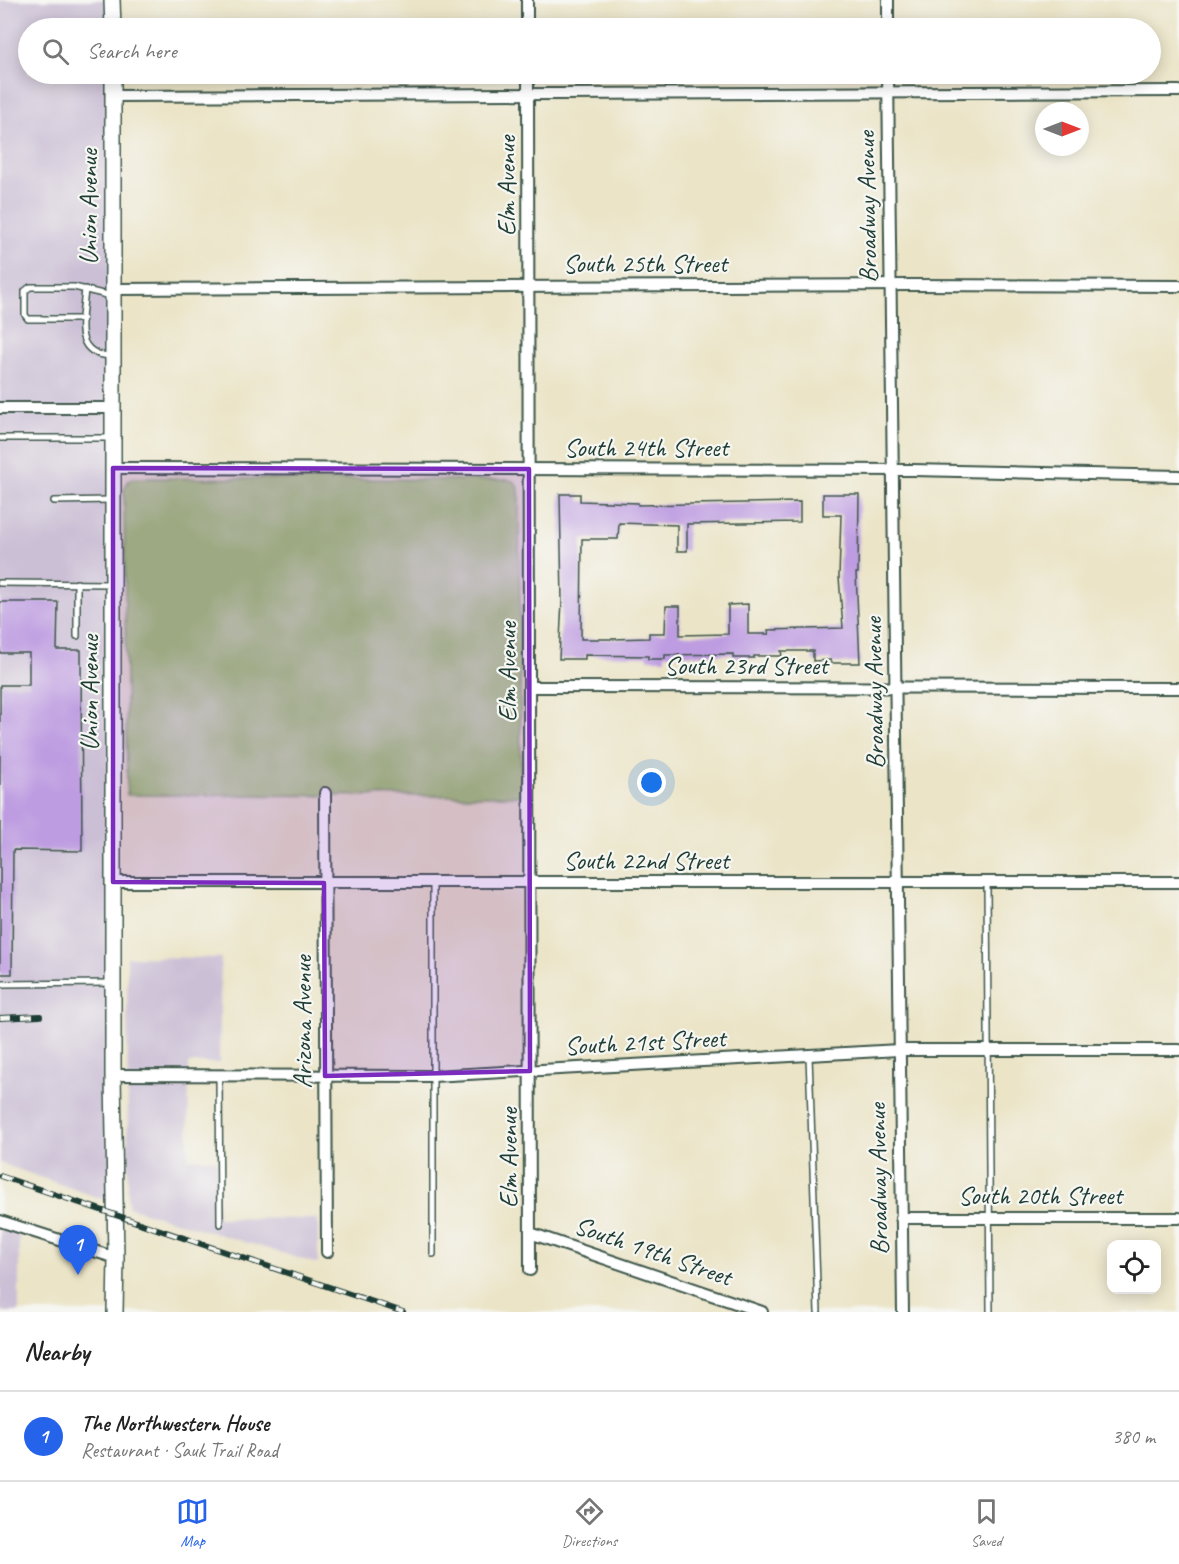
<!DOCTYPE html>
<meta charset="utf-8">
<style>
:root{--surface:#fff;--page:#f2f2f2;--text:#222;--muted:#767676;--line:#e0e0e0;--accent:#2563eb}
body{margin:0;font-family:Caveat,sans-serif;background:var(--page);color:var(--text)}
.controls{position:absolute;right:18px;bottom:18px;display:grid;overflow:hidden;border-radius:12px;box-shadow:0 3px 15px #0003}
.controls button{width:54px;height:54px;display:grid;place-items:center;padding:0;border:0;border-bottom:2px solid var(--line);background:var(--surface);color:var(--text);font:30px sans-serif}
.compass{position:absolute;left:1035px;top:102px;width:54px;height:54px;border-radius:50%;background:var(--surface);box-shadow:0 3px 15px #0003;rotate:90deg}
.you{position:absolute;left:652px;top:783px;width:21px;height:21px;margin:-15px;border:4px solid #fff;border-radius:50%;background:#1a73e8;box-shadow:0 0 0 9px #1a73e833}
.badge{display:grid;place-items:center;width:39px;height:39px;border-radius:50%;background:var(--accent);color:#fff;font-size:20px;font-weight:700}
.pin{position:absolute;translate:-50% -50px;filter:drop-shadow(0 2px 3px #0008)}
.pin::after{content:'';position:absolute;top:32px;width:21px;height:18px;background:inherit;clip-path:polygon(0 0,100% 0,50% 100%)}
.list{margin:0;padding:0;list-style:none}
h2{display:flex;justify-content:space-between;align-items:center;height:78px;margin:0;padding:0 24px;font-size:26px}
h2 small{font-size:20px;font-weight:400;color:var(--muted)}
.list li{display:grid;grid-template-columns:39px 1fr auto;gap:18px;align-items:center;box-sizing:border-box;height:90px;padding:0 24px;border-top:2px solid var(--line)}
.list b{display:block;font-size:22px;white-space:nowrap}
.list p{margin:0;font-size:20px;white-space:nowrap;color:var(--muted)}
.list em{font-size:20px;font-style:normal;color:var(--muted)}
.icon{flex:none;width:33px;height:33px;fill:none;stroke:currentColor;stroke-width:2;stroke-linecap:round;stroke-linejoin:round}
.map{position:relative;flex:none;width:1179px;height:1312px;overflow:hidden}
.search{position:absolute;background:var(--surface);box-shadow:0 3px 15px #0003;left:18px;right:18px;top:18px;height:66px;display:flex;align-items:center;gap:15px;box-sizing:border-box;padding:0 21px;border-radius:33px;color:var(--muted);font-size:22px}
.sheet{height:168px;background:var(--surface)}
nav{display:flex;justify-content:space-around;align-items:center;box-sizing:border-box;height:84px;border-top:2px solid var(--line);background:var(--surface);font-size:16px;color:var(--muted)}
nav a{display:grid;justify-items:center;gap:3px}
nav .on{color:var(--accent)}
.map>svg:first-child{display:block}
</style>
<div class="map">
<svg width="1179" height="1312" viewBox="0 0 1179 1312">
<rect width="100%" height="100%" fill="#f6f6f2"/>
<filter id="ink" filterUnits="userSpaceOnUse"><feTurbulence type="fractalNoise" baseFrequency=".0167" numOctaves="2"/><feDisplacementMap in="SourceGraphic" scale="12" xChannelSelector="R" yChannelSelector="G"/><feConvolveMatrix kernelMatrix="1 2 1 2 8 2 1 2 1" color-interpolation-filters="sRGB"/></filter>
<filter id="wash" filterUnits="userSpaceOnUse"><feTurbulence type="fractalNoise" baseFrequency=".008" numOctaves="4" result="noise"/><feDisplacementMap in="SourceGraphic" scale="24" xChannelSelector="R" yChannelSelector="G"/><feGaussianBlur stdDeviation="1.35" result="paint"/><feColorMatrix in="noise" values="0 0 0 0 0 0 0 0 0 0 0 0 0 0 0 0 0 1.4 0 .05"/><feComposite in="paint" operator="in"/></filter>
<g filter="url(#wash)">
<rect width="100%" height="100%" fill="#ebe4c7"/>
<g fill="#cbbfd5">
<polygon points="0,0 112,0 113,28 28,28 28,74 113,74 116,1204 0,1163"/>
<polygon points="127,957 221,958 219,1063 189,1063 188,1158 217,1159 218,1218 318,1219 318,1264 128,1207"/>
<polygon points="0,1221 19,1227 19,1312 0,1312"/>
</g>
<polygon fill="#a5c973" stroke="#628354" stroke-width="1.5" points="132,478 509,480 515,482 519,490 521,796 127,795 124,489 129,480"/>
<g id="blocks">
<g fill="#be9ce1">
<polygon points="560,494 580,494 580,501 638,503 638,505 800,502 800,522 687,524 687,551 677,551 677,525 619,523 618,539 582,539 581,639 610,639 649,638 649,633 665,633 666,606 680,606 680,635 728,634 728,605 748,604 748,634 769,634 768,630 843,628 839,577 841,515 823,515 823,494 859,494 858,573 856,573 860,663 831,663 831,660 813,661 813,651 781,651 782,656 754,656 754,658 733,658 733,654 665,655 665,659 648,659 648,656 585,655 585,659 559,659 562,601"/>
<polygon points="0,602 58,602 57,650 81,650 82,851 13,850 12,974 0,974 0,685 29,685 29,653 0,653"/>
</g>
</g>
</g>
<g filter="url(#ink)">
<use href="#blocks" fill-opacity="0" stroke="#3e564a" stroke-width="1.5"/>
<g fill="none" stroke-linecap="round" stroke-linejoin="round">
<defs>
<g id="lane">
<path d="M85,289c-2,29 -14,65 25,67"/>
<polyline points="83,319 28,319 25,315 25,291 30,287 74,287 111,296"/>
<polyline points="0,438 111,438"/>
<polyline points="54,501 111,500"/>
<polyline points="0,583 111,584"/>
<polyline points="77,583 77,636"/>
<polyline points="987,883 990,1312"/>
<polyline points="0,984 112,983"/>
<polyline points="809,1056 818,1312"/>
<polyline points="219,1075 220,1224"/>
<polyline points="433,1254 433,883"/>
</g>
<g id="street">
<polyline points="527,0 527,28"/>
<polyline points="888,0 888,28"/>
<polyline points="528,74 530,1270"/>
<polyline points="888,74 903,1312"/>
<polyline points="113,96 1179,91"/>
<polyline points="112,289 911,285 1179,286"/>
<polyline points="0,408 113,408"/>
<polyline points="113,468 913,470 1179,476"/>
<polyline points="529,687 1179,688"/>
<polyline points="325,793 327,1252"/>
<polyline points="113,882 1179,882"/>
<polyline points="113,1075 433,1076 899,1050 1179,1050"/>
<polyline points="901,1218 1179,1218"/>
<polyline points="0,1221 116,1258"/>
<polyline points="530,1233 762,1312"/>
</g>
<g id="secondary">
<polyline points="112,0 113,28"/>
<polyline points="113,74 113,1075 116,1258 115,1312"/>
</g>
</defs>
<use href="#lane" stroke="#3e564a" stroke-width="8"/>
<use href="#street" stroke="#3e564a" stroke-width="14"/>
<use href="#secondary" stroke="#3e564a" stroke-width="18"/>
<use href="#lane" stroke="#fff" stroke-width="5"/>
<use href="#street" stroke="#fff" stroke-width="10"/>
<use href="#secondary" stroke="#fff" stroke-width="15"/>
<defs>
<g id="rail">
<polyline points="0,1018 40,1016"/>
<polyline points="0,1176 403,1312"/>
</g>
</defs>
<use href="#rail" stroke="#1f3d34" stroke-width="6"/>
<use href="#rail" stroke="#f6f6f2" stroke-width="4" stroke-dasharray="11" stroke-linecap="butt"/>
</g>
</g>
<path fill="#7b2cbf" fill-opacity="0.2" stroke="#7b2cbf" stroke-width="4.5" stroke-linejoin="round" d="M113,468l416,1 1,602 -205,5 -1,-193 -211,-1z"/>
<g text-anchor="middle" dominant-baseline="central" stroke-width="4.5" stroke-linejoin="round" paint-order="stroke">
<g font-size="26" fill="#1f3d34" stroke="#f6f6f2">
<text transform="translate(506 186) rotate(-90)">Elm Avenue</text>
<text transform="translate(88 207) rotate(-90)">Union Avenue</text>
<text transform="translate(867 207) rotate(-91)">Broadway Avenue</text>
<text x="645" y="263">South 25th Street</text>
<text x="646" y="447">South 24th Street</text>
<text x="746" y="665">South 23rd Street</text>
<text transform="translate(507 672) rotate(-90)">Elm Avenue</text>
<text transform="translate(89 693) rotate(-90)">Union Avenue</text>
<text transform="translate(874 693) rotate(-91)">Broadway Avenue</text>
<text x="646" y="860">South 22nd Street</text>
<text transform="translate(302 1022) rotate(-90)">Arizona Avenue</text>
<text transform="translate(645 1042) rotate(-3)">South 21st Street</text>
<text transform="translate(508 1158) rotate(-90)">Elm Avenue</text>
<text transform="translate(878 1179) rotate(-91)">Broadway Avenue</text>
<text x="1040" y="1195">South 20th Street</text>
<text transform="translate(653 1251) rotate(19)">South 19th Street</text>
</g>
</g>
</svg>
<div class="controls">
<button><svg class="icon" aria-label="locate" viewBox="0 0 24 24"><circle cx="12" cy="12" r="6"/><path d="M12 2v4M12 18v4M2 12h4M18 12h4"/></svg></button>
</div>
<svg class="compass" viewBox="-18 -18 36 36"><path d="M0-13l5 13h-10z" fill="#e53935"/><path d="M0 13l5-13h-10z" fill="#767676"/></svg>
<div class="you"></div>
<div class="pin badge" style="left:78px;top:1275px">1</div>
<div class="search"><svg class="icon" aria-label="search" viewBox="0 0 24 24"><circle cx="10" cy="10" r="6"/><path d="M15 15l6 6"/></svg>Search here</div>
</div>
<section class="sheet">
<h2>Nearby<small></small></h2>
<ul class="list">
<li><span class="badge">1</span><div><b>The Northwestern House</b><p>Restaurant · Sauk Trail Road</p></div><em>380 m</em></li>
</ul>
</section>
<nav>
<a class="on"><svg class="icon" aria-label="map" viewBox="0 0 24 24"><path d="M3 6l6-2 6 2 6-2v14l-6 2-6-2-6 2zM9 4v14M15 6v14"/></svg>Map</a>
<a><svg class="icon" aria-label="directions" viewBox="0 0 24 24"><path d="M12 3l9 9-9 9-9-9zM9 14v-3h6M13 9l2 2-2 2"/></svg>Directions</a>
<a><svg class="icon" aria-label="saved" viewBox="0 0 24 24"><path d="M7 4h10v16l-5-4-5 4z"/></svg>Saved</a>
</nav>
